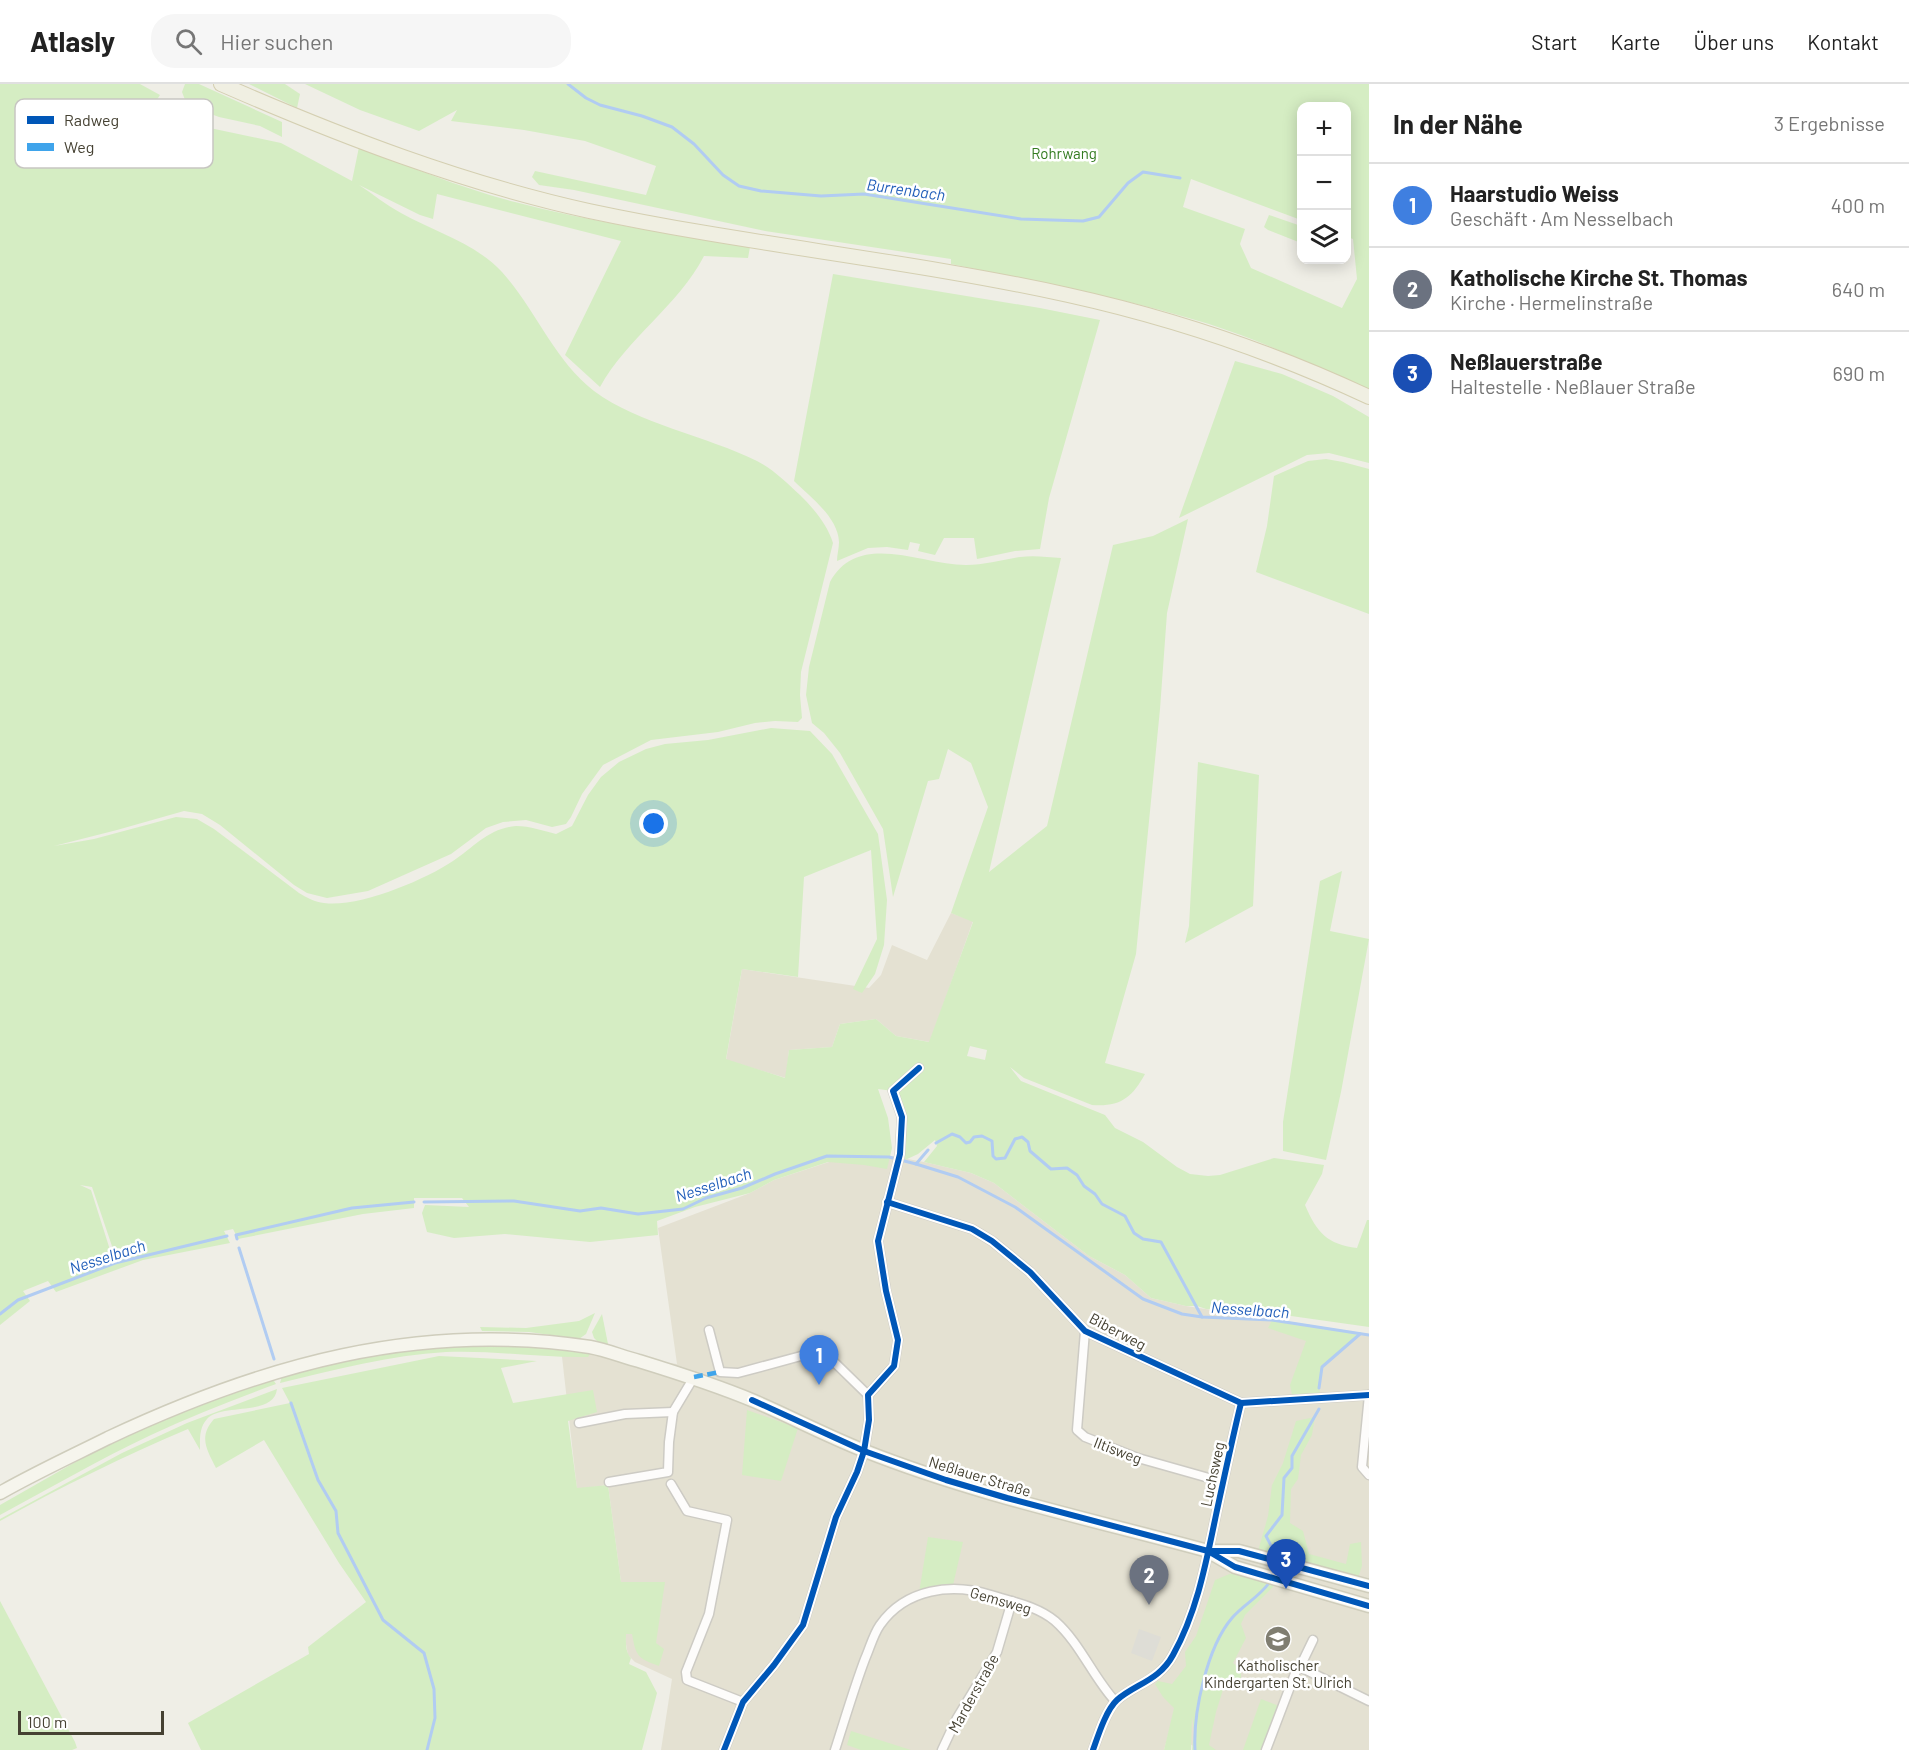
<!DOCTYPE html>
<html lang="de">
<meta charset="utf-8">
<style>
:root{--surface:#fff;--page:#f6f6f6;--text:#222;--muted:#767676;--line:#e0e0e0;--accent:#db2777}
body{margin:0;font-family:Barlow,sans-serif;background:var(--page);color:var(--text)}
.controls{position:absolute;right:18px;top:18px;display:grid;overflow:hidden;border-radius:12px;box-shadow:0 3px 15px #0003}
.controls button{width:54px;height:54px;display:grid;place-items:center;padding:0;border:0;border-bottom:2px solid var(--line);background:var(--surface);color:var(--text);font:30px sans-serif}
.scale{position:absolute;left:18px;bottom:15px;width:146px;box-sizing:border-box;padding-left:6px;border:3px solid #454132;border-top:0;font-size:16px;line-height:21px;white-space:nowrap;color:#454132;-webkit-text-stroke:4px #fff;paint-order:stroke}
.you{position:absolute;left:654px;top:740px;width:21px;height:21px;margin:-15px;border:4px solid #fff;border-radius:50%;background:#1a73e8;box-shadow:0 0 0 9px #1a73e833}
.badge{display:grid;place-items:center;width:39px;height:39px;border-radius:50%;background:var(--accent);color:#fff;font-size:20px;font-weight:700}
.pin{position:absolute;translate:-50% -50px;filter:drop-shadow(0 2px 3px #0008)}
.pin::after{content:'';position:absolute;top:32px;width:21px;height:18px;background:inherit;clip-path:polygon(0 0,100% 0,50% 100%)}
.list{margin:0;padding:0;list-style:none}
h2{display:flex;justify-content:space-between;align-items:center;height:78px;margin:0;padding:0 24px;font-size:26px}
h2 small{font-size:20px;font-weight:400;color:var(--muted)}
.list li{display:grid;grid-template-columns:39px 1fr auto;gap:18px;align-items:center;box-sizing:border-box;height:84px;padding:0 24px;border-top:2px solid var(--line)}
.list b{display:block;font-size:22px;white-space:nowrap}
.list p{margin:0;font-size:20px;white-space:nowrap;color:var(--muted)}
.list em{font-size:20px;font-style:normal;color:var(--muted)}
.icon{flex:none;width:33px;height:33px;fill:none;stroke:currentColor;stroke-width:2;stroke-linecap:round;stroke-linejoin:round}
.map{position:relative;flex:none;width:1369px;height:1666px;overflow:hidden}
header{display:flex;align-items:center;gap:36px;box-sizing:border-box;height:84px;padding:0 30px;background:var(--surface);border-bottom:2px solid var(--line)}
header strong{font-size:28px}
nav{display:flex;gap:33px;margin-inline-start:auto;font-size:21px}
.search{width:420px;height:54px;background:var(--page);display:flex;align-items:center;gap:15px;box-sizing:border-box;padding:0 21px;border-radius:24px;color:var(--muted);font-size:22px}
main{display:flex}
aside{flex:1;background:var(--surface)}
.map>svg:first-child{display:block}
</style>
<header>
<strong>Atlasly</strong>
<div class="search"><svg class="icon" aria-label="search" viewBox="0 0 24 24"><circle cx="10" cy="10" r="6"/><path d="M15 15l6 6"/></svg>Hier suchen</div>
<nav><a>Start</a><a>Karte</a><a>Über uns</a><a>Kontakt</a></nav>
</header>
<main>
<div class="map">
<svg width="1369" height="1666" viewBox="0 0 1369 1666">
<rect width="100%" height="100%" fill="#efeee6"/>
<g fill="#e4e1d2">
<polygon points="951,829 973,837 930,958 896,952 876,935 840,940 832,963 789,966 786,994 726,976 742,885 869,904 881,891 892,861 927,876"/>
<polygon points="886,1071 924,1078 971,1089 994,1099 1089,1172 1125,1191 1151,1214 1186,1222 1369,1250 1369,1666 1198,1666 1170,1644 1164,1666 661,1666 672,1595 635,1578 628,1571 626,1560 626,1550 621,1498 608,1401 577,1405 561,1264 677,1280 658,1144 750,1109 774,1096 829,1078"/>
</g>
<g fill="#d5edc3" fill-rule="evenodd">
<path d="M0,0h140l20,11 -12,18 -48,3 -34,-6 -7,15 8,15 94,14 11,-34 109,23 71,38 7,-34c51,20 102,41 156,55 77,20 156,32 235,45l-2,11 -44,-2c-26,50 -77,82 -104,131l-35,-32 56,-114 -184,-47 -4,25 -13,-4 -61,-30c14,9 27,20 42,28 34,19 74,30 101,59 34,38 52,88 92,119 44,33 113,45 163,70 16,8 30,22 43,34 14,14 27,29 33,48l-32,129 -1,23 2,23 -4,4 -23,-1 -20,2 -37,9 -67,8 -48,25 -21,29 -11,23 -5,7 -14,3 -26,-7 -23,2 -17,6 -35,26 -83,37 -41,7 -20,-5 -13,-8 -74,-60 -18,-11 -18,-3 -67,19 -63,16 40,-7 82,-22 21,2 17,10 85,64c8,5 16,9 25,10 34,5 101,-23 129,-42 21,-14 36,-33 63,-35 14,0 28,5 40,8l16,-8 16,-31 13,-18 18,-15 27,-13 19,-5 43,-4 63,-12 39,3 22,23 46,80 9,66 -3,45 -9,29 -13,19 -9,-4 24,-50 -6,-89 -67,27 -6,100 -56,-8 -16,90 59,19 4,-28 43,-3 8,-23 36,-5 20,17 33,6 44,-120 -22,-9 37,-106 -17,-44 -23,-14 -9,30 -11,2 -35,116 -10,-68 -43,-76 -16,-20 -12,-10 -6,-28 3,-28 21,-85c28,-52 92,-17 136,-17 18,0 36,-5 54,-8 13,-2 28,0 41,1l-72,314 58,-46 66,-281 40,-9 35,-17 -21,94 -7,96 -24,245 -31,109 40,11c-13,24 -25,33 -53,31l-68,-27 -14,-11 11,14 84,34 10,13 28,14 34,25 13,7 18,2 12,-1 54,-17 50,7 -2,9 -17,31c12,28 22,39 52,43l10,-28h2v107l-85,-12 -78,-6 -9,-3h-11l-35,-8 -26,-23 -36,-19 -95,-73 -23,-10 -47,-11 13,-16 -2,-6 -17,14 -13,6v-34l-12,-35 -15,-2 10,29 4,30 -5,21 -23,-4 -36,-3 -54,18 -24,13 -55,14 -38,14 1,14 -68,7 -85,-8 -51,4 -27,-6 -5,-19 3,-8 44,2 -7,-9h-48v10l-51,6 -125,25 -5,-10 -9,2 6,12 -87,17 -87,32 -8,-11 -25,10 7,10 -30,24zM970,962l17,4 -2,10 -18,-4zM80,1101l12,2 23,68 -4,-2 -20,-63z"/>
<polygon points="185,0 199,0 282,38 282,53 260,42 219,33 187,21 182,8"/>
<polygon points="249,0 285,0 300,10 297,24"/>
<path d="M305,0h1064v306c-52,-24 -105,-48 -160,-66 -85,-26 -172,-43 -258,-60v-5l-186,-28 -191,-41 -35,-5 -7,-8 3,-6 111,24 10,-29 -71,-25 -61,-11 -73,-9 6,-11 -38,21 -59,-21zM1302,22h44l1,131 6,2 4,40 -15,29 -91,-40 -11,-24 5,-15 -62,-22 8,-28 110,41z"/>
<polygon points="1269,131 1301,142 1301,159 1268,146 1264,143"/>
<path d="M833,190l207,34 60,12 -51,178 -9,51 -25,2 -38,8 -3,-21h-30l-9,17 -17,-4 2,-7 -10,-2 -2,8 -21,-3 -19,1 -31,13c0,-6 2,-13 2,-19 -1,-25 -29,-45 -45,-61z"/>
<polygon points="1235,277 1282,290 1333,312 1369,333 1369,379 1329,369 1307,371 1179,434"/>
<polygon points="1326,375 1343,378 1369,385 1369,530 1256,488 1267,442 1274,392 1308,377"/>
<polygon points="1198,678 1259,691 1253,822 1185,859 1189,842"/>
<polygon points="1342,787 1330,847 1369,855 1341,1008 1326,1076 1283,1067 1283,1038 1320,797"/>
<polygon points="595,1229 586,1250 579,1255 529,1248 482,1247 480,1243 526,1244 579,1237"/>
<polygon points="602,1230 608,1260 599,1259 594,1254 592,1248"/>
<polygon points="1272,1236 1360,1250 1322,1283 1319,1304 1321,1314 1293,1316 1290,1301 1306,1257 1268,1244"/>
<path d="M439,1261l96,2 55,7 -2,3c-48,1 -95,-7 -142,-5 -56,3 -111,18 -166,31l2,-7 58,-15z"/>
<path d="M439,1272l98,5 -36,7 12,35 80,-13 4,22 -29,9 9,67 31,-3 13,97h44l-9,61 8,6 -5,17c-22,-8 -23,-10 -27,-32h-6c0,8 -1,18 5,24l-2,6 17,8 11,21 -15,57h-441l-13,-27 121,-69 -1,-7 58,-45 -27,-39 -75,-123 -48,28c-9,-18 -18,-31 -2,-49l76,-16 -8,-15z"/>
<path d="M271,1295l3,2 2,3c-43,16 -84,32 -125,51 -51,24 -101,53 -151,80v-10l107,-61 124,-52z"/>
<path d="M277,1305c-3,28 -56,14 -70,30 -8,9 -7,20 -7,31l-12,-21c-64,27 -127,58 -188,92v-2l122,-66 65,-30z"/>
<polygon points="747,1326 798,1344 781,1397 742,1391"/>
<polygon points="1315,1333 1312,1351 1301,1371 1298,1395 1291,1405 1290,1439 1303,1447 1309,1470 1346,1480 1350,1460 1361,1458 1362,1482 1358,1494 1258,1467 1268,1432 1272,1401 1283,1379 1296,1337"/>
<polygon points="928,1453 963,1458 953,1501 919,1509"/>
<polygon points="1232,1489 1250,1493 1274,1502 1245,1531 1241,1540 1246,1554 1233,1579 1241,1586 1241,1604 1226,1596 1216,1628 1209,1661 1216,1666 1192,1666 1194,1647 1192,1632 1191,1666 1164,1666 1174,1624 1163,1613 1155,1600 1158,1597 1172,1600 1186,1582 1185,1568 1196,1552 1215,1496"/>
<polygon points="0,1517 75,1658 77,1664 72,1666 0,1666"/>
<polygon points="1261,1615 1279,1622 1262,1666 1243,1666"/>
<polygon points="851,1647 911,1666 861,1666 847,1661"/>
</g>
<polygon fill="#deddd6" points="1139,1545 1161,1553 1152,1577 1131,1569"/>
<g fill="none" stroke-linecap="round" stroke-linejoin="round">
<g stroke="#b1ccf2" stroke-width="3">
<polyline points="568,0 586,14 600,21 642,32 672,43 694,60 723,91 739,102 761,107 821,112 864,110 1021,135 1083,137 1099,133 1128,99 1143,88 1180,94"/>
<polyline points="936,1059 952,1050 960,1053 966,1059 970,1058 974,1053 982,1052 992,1057 993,1072 996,1075 1005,1074 1015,1055 1022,1053 1028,1058 1030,1067 1051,1085 1067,1084 1077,1091 1084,1102 1095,1110 1102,1120 1125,1132 1134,1149 1143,1155 1161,1158 1202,1233 1272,1236 1369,1251"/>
<polyline points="916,1080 958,1093 1015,1123 1143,1215 1182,1230 1202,1233"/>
<polyline points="424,1118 514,1117 580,1127 601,1124 638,1130 683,1125 706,1114 742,1104 775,1090 827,1072 889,1073 916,1080 928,1066"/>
<polyline points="237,1155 236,1151 352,1124 414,1118"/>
<polyline points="239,1164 274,1275"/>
<polyline points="0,1230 18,1216 115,1179 227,1152"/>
<polyline points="1319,1304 1322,1283 1360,1250"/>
<polyline points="291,1319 318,1396 336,1427 338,1449 383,1536 424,1569 434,1605 435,1634 427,1666"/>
<polyline points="1276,1471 1266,1452 1282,1431 1284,1394 1292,1384 1292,1372 1319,1325"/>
<path d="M1195,1666c-2,-37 12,-103 37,-132 11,-13 27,-21 37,-35"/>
</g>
<defs>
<g id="minor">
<polyline points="887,1118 972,1145 992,1157 1030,1188 1085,1247 1241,1319 1369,1311"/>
<polyline points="709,1246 720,1288 738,1289 801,1272 817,1270 830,1274 868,1311"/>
<polyline points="1085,1247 1077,1346 1085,1353 1138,1374 1223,1398"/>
<polyline points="1369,1311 1362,1383 1369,1391"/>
<polyline points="579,1339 625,1330 673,1328"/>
<polyline points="609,1398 668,1388 669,1358 673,1328 694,1293"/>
<polyline points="671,1400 687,1427 727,1436 709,1530 686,1588 687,1596 743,1618"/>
<polyline points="1300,1583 1369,1617"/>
<polyline points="724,1666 743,1618 774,1581 803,1541 836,1433 857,1388 864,1367 869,1336 868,1311 894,1282 898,1256 886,1207 878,1157 900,1070 902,1033 893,1007 919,984"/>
<path d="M835,1666c10,-31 19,-62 30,-91 5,-11 8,-24 15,-34 26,-37 72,-42 111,-30 22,7 46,11 64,26 25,22 38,56 60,80"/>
<polyline points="942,1666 957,1634 997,1568 1012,1517"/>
<path d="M1093,1666c5,-14 13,-40 24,-50 18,-16 42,-19 56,-45 24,-43 33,-92 43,-140 8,-37 16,-75 25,-112"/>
<polyline points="1266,1666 1296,1587 1300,1583 1313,1556"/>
</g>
<g id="secondary">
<path d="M0,1409c35,-20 72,-37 108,-55 155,-73 310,-117 482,-91 17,3 33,10 49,14 39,12 77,24 115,40 37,16 73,35 111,50 111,44 229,69 343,100h31l130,35"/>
<polyline points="1209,1468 1235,1483 1369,1522"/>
</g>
<path id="primary" d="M221,0c119,52 241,99 368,127 159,34 321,49 479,84 104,23 205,57 301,102"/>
</defs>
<use href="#minor" stroke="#cdcbc4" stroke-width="11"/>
<use href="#secondary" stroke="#cfcdbc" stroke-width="15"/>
<use href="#primary" stroke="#d4cfb1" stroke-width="16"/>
<use href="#minor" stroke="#fdfcfb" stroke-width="8"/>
<use href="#secondary" stroke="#f6f5ed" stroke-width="12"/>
<use href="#primary" stroke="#f0efe2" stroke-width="14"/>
<polyline stroke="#3fa4eb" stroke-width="4.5" stroke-dasharray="9 4.5" stroke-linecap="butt" points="694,1293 720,1288"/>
<defs>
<g id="cycleway">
<polyline points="887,1118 972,1145 992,1157 1030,1188 1085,1247 1241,1319 1369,1311"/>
<polyline points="752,1316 864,1367 946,1396 1007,1414 1208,1467 1239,1467 1369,1502"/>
<polyline points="1208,1467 1235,1483 1369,1522"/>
<polyline points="724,1666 743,1618 774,1581 803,1541 836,1433 857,1388 864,1367 869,1336 868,1311 894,1282 898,1256 886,1207 878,1157 900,1070 902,1033 893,1007 919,984"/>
<path d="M1093,1666c5,-14 13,-40 24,-50 18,-16 42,-19 56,-45 24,-43 33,-92 43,-140 8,-37 16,-75 25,-112"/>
</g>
</defs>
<use href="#cycleway" stroke="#fff" stroke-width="10"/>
<use href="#cycleway" stroke="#0057b8" stroke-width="6"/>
</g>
<defs>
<symbol id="school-disc" viewBox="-11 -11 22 22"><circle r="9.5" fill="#807e71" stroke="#fff"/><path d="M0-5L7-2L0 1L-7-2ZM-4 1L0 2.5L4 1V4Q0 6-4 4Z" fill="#fff"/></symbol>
</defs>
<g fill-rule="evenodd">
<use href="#school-disc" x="1263" y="1540" width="30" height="30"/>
</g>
<g text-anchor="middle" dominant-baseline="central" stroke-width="5" stroke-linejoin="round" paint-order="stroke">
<g font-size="15" fill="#337b20" stroke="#fff">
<text x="1064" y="69">Rohrwang</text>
</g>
<g font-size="15" fill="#454132" stroke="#fff">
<text transform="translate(1118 1247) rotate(28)">Biberweg</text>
<text transform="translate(1118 1366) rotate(21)">Iltisweg</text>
<text transform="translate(1212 1390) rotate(-78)">Luchsweg</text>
<text transform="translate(980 1392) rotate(17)">Neßlauer Straße</text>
<text transform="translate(1001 1516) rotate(16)">Gemsweg</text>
<text transform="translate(973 1609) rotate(-61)">Marderstraße</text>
</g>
<g font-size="15" fill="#454132" stroke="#fff">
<text x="1278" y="1581">Katholischer<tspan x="1278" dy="17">Kindergarten St. Ulrich</tspan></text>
</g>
<g font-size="16" font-style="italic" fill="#225fba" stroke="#fff">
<text transform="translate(906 105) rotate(8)">Burrenbach</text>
<text transform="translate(713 1100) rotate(-18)">Nesselbach</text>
<text transform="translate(107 1172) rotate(-18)">Nesselbach</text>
<text transform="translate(1250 1225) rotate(4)">Nesselbach</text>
</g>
</g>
<rect x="15" y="15" width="198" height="69" rx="9" fill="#fff" stroke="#c7c6c2" stroke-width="1.5"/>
<rect x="27" y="32" width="27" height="8" fill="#0057b8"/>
<rect x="27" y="59" width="27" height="8" fill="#3fa4eb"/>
<g font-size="16" fill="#454132">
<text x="64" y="42">Radweg</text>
<text x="64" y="69">Weg</text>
</g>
</svg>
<div class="controls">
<button>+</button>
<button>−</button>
<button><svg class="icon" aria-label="layers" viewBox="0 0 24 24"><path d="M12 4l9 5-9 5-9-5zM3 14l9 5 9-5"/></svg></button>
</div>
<div class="scale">100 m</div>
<div class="you"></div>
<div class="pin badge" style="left:819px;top:1301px;background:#3f7fe0">1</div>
<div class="pin badge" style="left:1149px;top:1521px;background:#6b7280">2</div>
<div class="pin badge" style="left:1286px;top:1505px;background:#1a4fb4">3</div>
</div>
<aside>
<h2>In der Nähe<small>3 Ergebnisse</small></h2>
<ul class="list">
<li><span class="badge" style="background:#3f7fe0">1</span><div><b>Haarstudio Weiss</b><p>Geschäft · Am Nesselbach</p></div><em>400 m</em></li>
<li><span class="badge" style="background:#6b7280">2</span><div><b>Katholische Kirche St. Thomas</b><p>Kirche · Hermelinstraße</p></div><em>640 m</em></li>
<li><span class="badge" style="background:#1a4fb4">3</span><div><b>Neßlauerstraße</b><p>Haltestelle · Neßlauer Straße</p></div><em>690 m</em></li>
</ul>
</aside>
</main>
